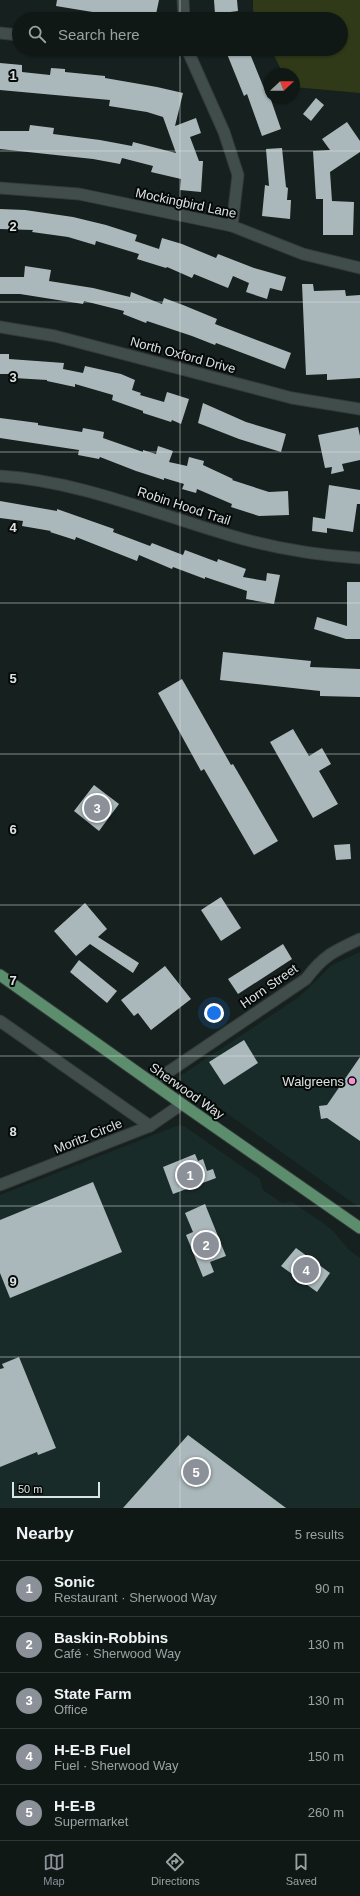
<!DOCTYPE html>
<meta charset="utf-8">
<style>
:root{--surface:#101816;--page:#1e2523;--text:#f1f3f6;--muted:#9ca0a1;--line:#303735;--accent:#8c9099}
body{margin:0;font-family:Helvetica,sans-serif;background:var(--page);color:var(--text)}
.compass{position:absolute;left:264px;top:68px;width:36px;height:36px;border-radius:50%;background:var(--surface);box-shadow:0 1px 3px #0004;rotate:68deg}
.scale{position:absolute;left:12px;bottom:10px;width:88px;box-sizing:border-box;padding-left:4px;border:2px solid #dce3e2;border-top:0;font-size:11px;line-height:14px;white-space:nowrap;color:#dce3e2;-webkit-text-stroke:3px #050908;paint-order:stroke}
.you{position:absolute;left:214px;top:1013px;width:14px;height:14px;margin:-10px;border:3px solid #fff;border-radius:50%;background:#1a73e8;box-shadow:0 0 0 6px #1a73e833}
.badge{display:grid;place-items:center;width:26px;height:26px;border-radius:50%;background:var(--accent);color:#fff;font-size:13px;font-weight:700}
.pin{position:absolute;translate:-50% -50%;border:2px solid #fff;box-shadow:0 1px 4px #0006}
.list{margin:0;padding:0;list-style:none}
h2{display:flex;justify-content:space-between;align-items:center;height:52px;margin:0;padding:0 16px;font-size:17px}
h2 small{font-size:13px;font-weight:400;color:var(--muted)}
.list li{display:grid;grid-template-columns:26px 1fr auto;gap:12px;align-items:center;box-sizing:border-box;height:56px;padding:0 16px;border-top:1px solid var(--line)}
.list b{display:block;font-size:15px;white-space:nowrap}
.list p{margin:0;font-size:13px;white-space:nowrap;color:var(--muted)}
.list em{font-size:13px;font-style:normal;color:var(--muted)}
.icon{flex:none;width:22px;height:22px;fill:none;stroke:currentColor;stroke-width:2;stroke-linecap:round;stroke-linejoin:round}
.map{position:relative;flex:none;width:360px;height:1508px;overflow:hidden}
.search{position:absolute;background:var(--surface);box-shadow:0 1px 3px #0004;left:12px;right:12px;top:12px;height:44px;display:flex;align-items:center;gap:10px;box-sizing:border-box;padding:0 14px;border-radius:22px;color:var(--muted);font-size:15px}
.sheet{height:332px;background:var(--surface)}
nav{display:flex;justify-content:space-around;align-items:center;box-sizing:border-box;height:56px;border-top:1px solid var(--line);background:var(--surface);font-size:11px;color:var(--muted)}
nav a{display:grid;justify-items:center;gap:2px}
nav .on{color:var(--accent)}
.map>svg:first-child{display:block}
</style>
<div class="map">
<svg width="360" height="1508" viewBox="0 0 360 1508">
<rect width="100%" height="100%" fill="#16201e"/>
<g fill="#192b29">
<polygon points="360,952 360,1208 180,1080 180,1077 183,1074 299,997 332,965"/>
<polygon points="179,1125 184,1126 260,1179 263,1190 282,1203 292,1202 323,1223 332,1230 349,1250 360,1258 360,1508 0,1508 0,1195"/>
</g>
<polygon fill="#303918" points="253,0 360,0 360,93 294,87 294,74 283,74 271,49 341,49 341,19 257,19 253,10"/>
<g fill="#abb8bb">
<polygon points="57,0 159,0 155,19 135,19 56,6"/>
<polygon points="214,0 237,0 238,11 215,14"/>
<polygon points="225,49 248,49 268,98 270,97 281,129 262,136 247,94 244,96"/>
<polygon points="0,63 22,65 22,72 50,75 51,68 65,69 65,72 105,76 105,78 157,87 183,93 175,126 196,118 201,133 190,137 199,161 203,161 201,192 180,190 181,179 151,172 153,166 122,158 120,164 93,159 0,149 0,131 29,131 30,125 54,128 53,134 100,140 132,146 133,142 176,153 163,117 147,112 109,106 110,100 0,90"/>
<polygon points="316,98 324,105 311,121 303,114"/>
<polygon points="347,122 360,141 360,152 330,172 332,201 354,202 353,235 323,235 323,199 316,199 313,151 330,150 322,139"/>
<polygon points="282,148 286,187 288,188 287,200 291,200 290,219 262,216 265,185 269,186 266,149"/>
<polygon points="0,209 25,210 73,217 106,225 137,235 135,241 159,249 162,238 182,244 216,258 218,254 254,268 286,277 282,291 270,288 267,299 246,292 249,283 233,276 228,288 194,274 192,278 167,267 166,268 137,259 139,254 96,241 95,245 68,237 32,232 33,230 0,229"/>
<polygon points="25,266 51,270 49,281 93,288 130,297 131,292 162,304 164,298 183,305 217,319 215,324 291,353 285,369 216,343 215,345 192,336 147,321 146,323 123,314 124,311 84,301 83,304 20,294 0,294 0,277 24,277"/>
<polygon points="302,284 313,284 314,291 345,290 346,296 360,295 360,378 327,380 327,374 306,375"/>
<polygon points="0,354 9,354 9,359 64,363 63,369 83,373 85,366 121,374 135,380 132,390 141,393 140,395 164,402 167,392 189,399 181,424 172,420 171,422 143,413 143,411 112,400 113,395 75,384 75,387 47,381 47,380 14,378 15,374 0,374"/>
<polygon points="203,403 246,422 286,434 281,452 239,439 198,423"/>
<polygon points="0,418 38,423 38,425 82,432 83,428 104,432 103,438 143,452 143,450 156,454 158,446 173,451 169,462 187,466 189,457 204,461 203,465 233,479 232,480 269,492 288,491 289,515 259,516 231,507 232,504 197,489 196,493 182,489 184,484 164,478 164,480 136,471 100,457 99,459 78,455 79,450 0,438"/>
<polygon points="358,427 360,436 360,460 342,464 344,471 331,474 332,467 325,468 318,435"/>
<polygon points="329,485 360,490 360,504 357,504 353,532 327,528 327,533 312,531 313,517 325,519"/>
<polygon points="0,501 57,511 57,509 114,529 113,532 150,546 152,543 183,555 185,550 217,562 218,559 246,569 243,577 266,581 267,573 280,575 274,604 246,599 247,591 205,577 205,579 173,567 172,569 139,555 137,561 76,537 75,540 50,532 51,531 22,526 23,521 0,518"/>
<polygon points="347,582 360,582 360,639 346,639 314,629 317,617 347,626"/>
<polygon points="223,652 311,661 310,667 360,669 360,697 320,696 320,691 220,680"/>
<polygon points="182,679 231,765 233,764 278,841 254,855 204,769 201,771 158,693"/>
<polygon points="293,729 309,756 322,748 331,764 319,771 338,804 313,818 270,742"/>
<polygon points="94,785 119,804 99,831 74,811"/>
<polygon points="350,844 351,859 336,860 334,845"/>
<polygon points="221,897 241,928 221,941 201,910"/>
<polygon points="85,903 107,929 98,937 139,963 133,973 90,944 76,956 54,931"/>
<polygon points="283,944 292,959 238,994 228,979"/>
<polygon points="79,960 117,991 107,1003 70,972"/>
<polygon points="165,966 191,999 151,1030 138,1013 134,1016 121,1000"/>
<polygon points="244,1040 258,1063 224,1085 209,1062"/>
<polygon points="360,1057 360,1141 327,1118 321,1119 319,1106 327,1105"/>
<polygon points="195,1154 198,1161 203,1159 207,1171 213,1169 216,1178 173,1194 163,1167"/>
<polygon points="93,1182 122,1252 10,1298 0,1273 0,1220"/>
<polygon points="205,1204 226,1256 210,1262 214,1272 203,1277 186,1235 193,1232 185,1213"/>
<polygon points="296,1248 330,1273 317,1292 281,1266"/>
<polygon points="19,1357 56,1448 38,1455 37,1452 0,1467 0,1369 4,1368 2,1364"/>
<polygon points="188,1435 286,1508 123,1508"/>
</g>
<g fill="none" stroke-linecap="round" stroke-linejoin="round">
<defs>
<g id="minor">
<polyline points="183,0 184,19"/>
<polyline points="0,33 19,35"/>
<polyline points="187,49 224,132 238,175 232,226"/>
<polyline points="0,188 79,194 232,226 303,254 360,268"/>
<polyline points="0,327 55,336 292,398 360,409"/>
<path d="M0,476c79,5 153,37 229,59 43,13 86,20 131,23"/>
<polyline points="0,1021 150,1126"/>
<path d="M152,1083l154,-104c17,-23 28,-28 54,-40"/>
<polyline points="0,1185 150,1126 182,1104"/>
</g>
<polyline id="primary" points="0,975 182,1104 360,1228"/>
</defs>
<use href="#minor" stroke="#333a38" stroke-width="13"/>
<use href="#primary" stroke="#333a38" stroke-width="13"/>
<use href="#minor" stroke="#414d4b" stroke-width="11"/>
<use href="#primary" stroke="#5c8e6e" stroke-width="11"/>
</g>
<path fill="none" stroke="#dce3e2" stroke-width="1" stroke-opacity="0.55" d="M180,0v19M180,49v1459M0,151h360M0,302h360M0,452h360M0,603h360M0,754h360M0,905h360M0,1056h360M0,1206h360M0,1357h360"/>
<circle fill="#f591d2" stroke="#050908" stroke-width="1.5" cx="352" cy="1081" r="4"/>
<g text-anchor="middle" dominant-baseline="central" stroke-width="4" stroke-linejoin="round" paint-order="stroke">
<g font-size="13" fill="#dce3e2" stroke="#050908">
<text transform="translate(186 203) rotate(12)">Mockingbird Lane</text>
<text transform="translate(183 355) rotate(15)">North Oxford Drive</text>
<text transform="translate(184 506) rotate(18)">Robin Hood Trail</text>
<text transform="translate(269 986) rotate(-35)">Horn Street</text>
<text transform="translate(187 1091) rotate(35)">Sherwood Way</text>
<text transform="translate(88 1136) rotate(-22)">Moritz Circle</text>
</g>
<g font-size="13" fill="#dce3e2" stroke="#050908" text-anchor="end">
<text x="344" y="1081">Walgreens</text>
</g>
</g>
<g font-size="13" text-anchor="middle" font-weight="bold" fill="#dce3e2" stroke="#050908" stroke-width="4" stroke-linejoin="round" paint-order="stroke">
<text x="13" y="80">1</text>
<text x="13" y="231">2</text>
<text x="13" y="382">3</text>
<text x="13" y="532">4</text>
<text x="13" y="683">5</text>
<text x="13" y="834">6</text>
<text x="13" y="985">7</text>
<text x="13" y="1136">8</text>
<text x="13" y="1286">9</text>
</g>
</svg>
<svg class="compass" viewBox="-18 -18 36 36"><path d="M0-13l5 13h-10z" fill="#e53935"/><path d="M0 13l5-13h-10z" fill="#9ca0a1"/></svg>
<div class="scale">50 m</div>
<div class="you"></div>
<div class="pin badge" style="left:190px;top:1175px">1</div>
<div class="pin badge" style="left:206px;top:1245px">2</div>
<div class="pin badge" style="left:97px;top:808px">3</div>
<div class="pin badge" style="left:306px;top:1270px">4</div>
<div class="pin badge" style="left:196px;top:1472px">5</div>
<div class="search"><svg class="icon" aria-label="search" viewBox="0 0 24 24"><circle cx="10" cy="10" r="6"/><path d="M15 15l6 6"/></svg>Search here</div>
</div>
<section class="sheet">
<h2>Nearby<small>5 results</small></h2>
<ul class="list">
<li><span class="badge">1</span><div><b>Sonic</b><p>Restaurant · Sherwood Way</p></div><em>90 m</em></li>
<li><span class="badge">2</span><div><b>Baskin-Robbins</b><p>Café · Sherwood Way</p></div><em>130 m</em></li>
<li><span class="badge">3</span><div><b>State Farm</b><p>Office</p></div><em>130 m</em></li>
<li><span class="badge">4</span><div><b>H-E-B Fuel</b><p>Fuel · Sherwood Way</p></div><em>150 m</em></li>
<li><span class="badge">5</span><div><b>H-E-B</b><p>Supermarket</p></div><em>260 m</em></li>
</ul>
</section>
<nav>
<a class="on"><svg class="icon" aria-label="map" viewBox="0 0 24 24"><path d="M3 6l6-2 6 2 6-2v14l-6 2-6-2-6 2zM9 4v14M15 6v14"/></svg>Map</a>
<a><svg class="icon" aria-label="directions" viewBox="0 0 24 24"><path d="M12 3l9 9-9 9-9-9zM9 14v-3h6M13 9l2 2-2 2"/></svg>Directions</a>
<a><svg class="icon" aria-label="saved" viewBox="0 0 24 24"><path d="M7 4h10v16l-5-4-5 4z"/></svg>Saved</a>
</nav>
